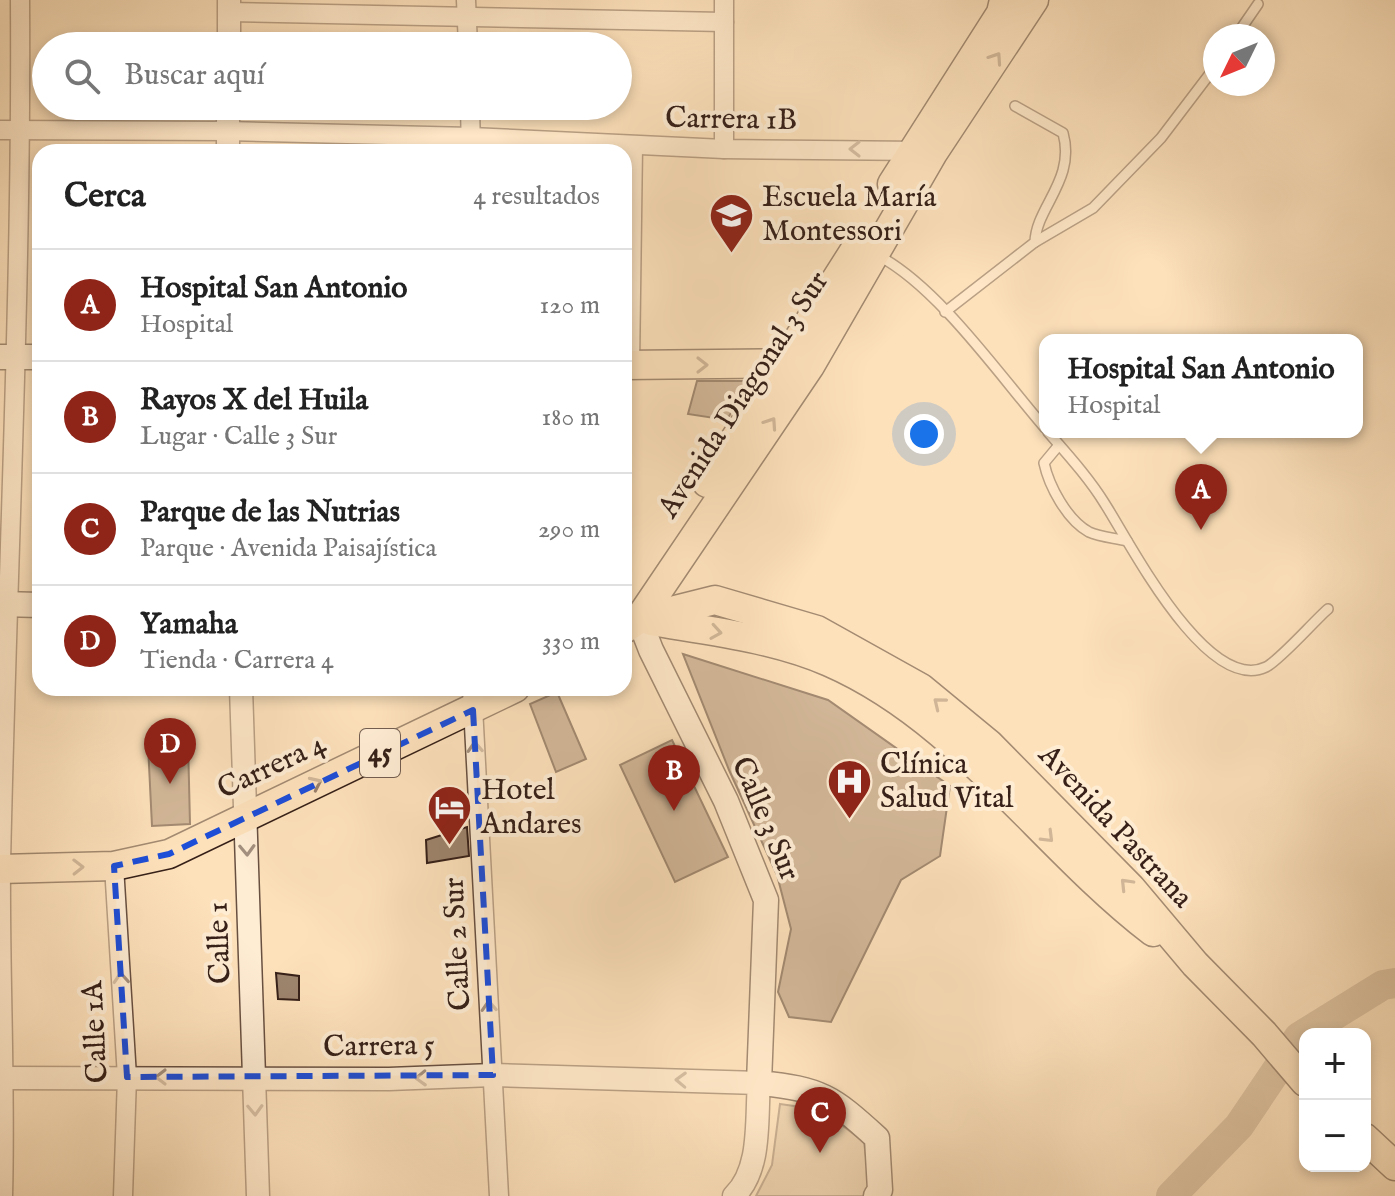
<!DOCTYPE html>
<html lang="es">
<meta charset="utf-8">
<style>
:root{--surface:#fff;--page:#f2f2f2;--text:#222;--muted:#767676;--line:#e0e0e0;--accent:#8f2418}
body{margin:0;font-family:"IM FELL English",serif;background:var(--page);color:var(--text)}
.controls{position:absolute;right:24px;bottom:24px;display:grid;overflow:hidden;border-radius:16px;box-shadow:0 4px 12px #0003}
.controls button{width:72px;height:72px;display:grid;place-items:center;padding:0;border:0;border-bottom:2px solid var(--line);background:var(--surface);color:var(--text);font:40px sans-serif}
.compass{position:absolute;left:1203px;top:24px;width:72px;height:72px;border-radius:50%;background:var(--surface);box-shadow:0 4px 12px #0003;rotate:227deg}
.you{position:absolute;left:924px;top:434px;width:28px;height:28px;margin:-20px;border:6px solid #fff;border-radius:50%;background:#1a73e8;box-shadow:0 0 0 12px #1a73e833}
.badge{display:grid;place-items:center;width:52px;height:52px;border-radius:50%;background:var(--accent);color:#fff;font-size:26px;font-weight:700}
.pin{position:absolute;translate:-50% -66px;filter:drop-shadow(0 2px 4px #0008)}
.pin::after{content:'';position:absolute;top:42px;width:28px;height:24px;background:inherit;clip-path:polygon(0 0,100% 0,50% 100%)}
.popup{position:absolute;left:1039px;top:334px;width:324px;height:104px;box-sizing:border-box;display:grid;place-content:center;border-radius:16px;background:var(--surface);filter:drop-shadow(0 2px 6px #0005);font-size:26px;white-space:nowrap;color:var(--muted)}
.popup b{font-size:30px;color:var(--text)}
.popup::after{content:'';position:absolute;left:50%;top:100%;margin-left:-16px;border:16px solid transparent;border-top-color:var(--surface)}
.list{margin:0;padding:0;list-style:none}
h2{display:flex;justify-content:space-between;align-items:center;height:104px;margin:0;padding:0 32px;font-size:34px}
h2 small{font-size:26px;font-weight:400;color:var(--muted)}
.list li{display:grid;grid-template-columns:52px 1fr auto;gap:24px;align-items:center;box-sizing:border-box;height:112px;padding:0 32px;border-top:2px solid var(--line)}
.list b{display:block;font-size:30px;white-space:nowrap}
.list p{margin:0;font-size:26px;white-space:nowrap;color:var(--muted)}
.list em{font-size:26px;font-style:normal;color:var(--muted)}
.icon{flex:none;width:44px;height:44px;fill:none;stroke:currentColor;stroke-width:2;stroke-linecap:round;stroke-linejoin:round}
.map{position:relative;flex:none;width:1395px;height:1196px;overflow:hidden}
.search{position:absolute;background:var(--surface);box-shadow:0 4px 12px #0003;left:32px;top:32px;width:600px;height:88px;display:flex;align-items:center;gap:20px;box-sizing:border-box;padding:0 28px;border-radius:44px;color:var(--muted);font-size:30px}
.panel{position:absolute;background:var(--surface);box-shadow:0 4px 12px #0003;left:32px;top:144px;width:600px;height:552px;border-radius:24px}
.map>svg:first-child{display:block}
</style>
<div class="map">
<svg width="1395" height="1196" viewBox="0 0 1395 1196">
<rect width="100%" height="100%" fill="#fde1bb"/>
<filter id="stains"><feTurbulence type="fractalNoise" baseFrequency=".0025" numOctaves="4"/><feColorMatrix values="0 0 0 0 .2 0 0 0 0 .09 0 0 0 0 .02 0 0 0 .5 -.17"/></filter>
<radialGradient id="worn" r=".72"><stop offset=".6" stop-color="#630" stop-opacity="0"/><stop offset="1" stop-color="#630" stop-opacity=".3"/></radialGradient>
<polygon fill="#dbc09f" stroke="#88705c" stroke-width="2" points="780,1104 822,1110 864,1142 870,1187 863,1196 756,1196 772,1165"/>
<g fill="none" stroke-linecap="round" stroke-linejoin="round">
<polyline stroke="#b99f84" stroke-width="30" points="1171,1196 1239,1126 1299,1037 1383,985 1395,983"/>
</g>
<g fill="#9d846d" stroke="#362018" stroke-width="2">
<polygon points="697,381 749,381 727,420 688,414"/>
<polygon points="683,654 828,700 950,786 940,856 901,880 831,1022 789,1017 778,992 791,929 777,875 729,770"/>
<polygon points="557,692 586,759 556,772 530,704"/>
<polygon points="672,740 728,857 675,882 620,765"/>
<polygon points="188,741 190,824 152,826 148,745"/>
<polygon points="467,827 469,856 427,863 426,840"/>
<polygon points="276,973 299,976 299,1000 278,999"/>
</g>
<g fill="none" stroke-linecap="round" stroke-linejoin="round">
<defs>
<g id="service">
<polyline points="1236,36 1258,4"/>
<polyline points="1035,242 1093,208 1161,138 1215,67"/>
<path d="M879,256c60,32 121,120 166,172"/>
<path d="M945,312l90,-70c1,-35 41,-62 28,-109l-48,-27"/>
<path d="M1048,432c20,23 41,46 57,72 25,39 102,191 161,163 14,-7 48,-46 62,-58"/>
<path d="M1059,445l-15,18c5,23 23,57 45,69 11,5 26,6 38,9"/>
</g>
<g id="minor">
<polyline points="466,0 468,46"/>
<polyline points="229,12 724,22"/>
<polyline points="470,106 471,152"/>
<polyline points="0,130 227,131 471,137 724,149 922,151"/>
<polyline points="724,149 724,0"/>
<polyline points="630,365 633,146"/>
<polyline points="472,688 499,1196"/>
<polyline points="114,866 127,1077 123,1196"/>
<path d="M3,1196c3,-111 -3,-222 -2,-332 6,-288 21,-576 19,-864"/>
</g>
<g id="tertiary">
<polyline points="229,46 229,0"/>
<polyline points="228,106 228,152"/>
<polyline points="241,688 258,1196"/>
<path d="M0,1078l389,1 104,-4 266,8c-3,36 3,86 -25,113"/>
</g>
<g id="secondary">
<polyline points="0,357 40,357"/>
<polyline points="0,604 40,605"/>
<path d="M624,618l15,1 12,31 75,151 40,99 -7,183c62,6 73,14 118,55l3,52 -4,6"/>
</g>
<g id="primary">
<polyline points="892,184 1001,13 1004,0"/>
<polyline points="624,365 799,363"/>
<polyline points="707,483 856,248"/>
<polyline points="639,619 810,366 933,153 1034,0"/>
<path d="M651,621c59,10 123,17 178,41 131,57 213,185 324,270"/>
<polyline points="624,629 639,619 715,600 817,630 921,688 989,744 1131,888 1195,964 1264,1034 1305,1082"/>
<polyline points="0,869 114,866 169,854 515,688"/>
<polyline points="1365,1138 1395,1166"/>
</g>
</defs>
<use href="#service" stroke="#685041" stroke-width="12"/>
<use href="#minor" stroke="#685041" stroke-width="21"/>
<use href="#tertiary" stroke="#685041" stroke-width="25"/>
<use href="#secondary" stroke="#362018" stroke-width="27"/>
<use href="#primary" stroke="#362018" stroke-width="31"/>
<use href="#service" stroke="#feecd3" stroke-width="9"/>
<use href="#minor" stroke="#feecd3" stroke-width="18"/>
<use href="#tertiary" stroke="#feecd3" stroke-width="22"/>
<use href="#secondary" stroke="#feecd3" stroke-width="24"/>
<use href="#primary" stroke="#fde1bb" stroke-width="28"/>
</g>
<defs><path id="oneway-chevron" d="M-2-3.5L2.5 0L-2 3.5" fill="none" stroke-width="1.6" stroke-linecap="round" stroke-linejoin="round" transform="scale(2)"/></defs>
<g stroke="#9a806a">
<use href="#oneway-chevron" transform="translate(996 58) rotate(-56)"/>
<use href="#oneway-chevron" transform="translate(702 365)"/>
<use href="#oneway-chevron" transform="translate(771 423) rotate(-56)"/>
<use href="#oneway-chevron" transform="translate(716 632) rotate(9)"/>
<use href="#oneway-chevron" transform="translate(939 703) rotate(-141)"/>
<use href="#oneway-chevron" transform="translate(316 783) rotate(-25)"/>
<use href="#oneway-chevron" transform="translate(1048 837) rotate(45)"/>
<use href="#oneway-chevron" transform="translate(78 867) rotate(-1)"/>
<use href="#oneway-chevron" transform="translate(1126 884) rotate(-134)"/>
</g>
<g stroke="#a4907f">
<use href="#oneway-chevron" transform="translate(855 149) rotate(-180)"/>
<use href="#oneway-chevron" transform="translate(475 747) rotate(-93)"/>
<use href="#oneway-chevron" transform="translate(247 850) rotate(88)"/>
<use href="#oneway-chevron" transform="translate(121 978) rotate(-94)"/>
<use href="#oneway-chevron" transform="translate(489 1006) rotate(-93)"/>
<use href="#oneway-chevron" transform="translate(161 1077) rotate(-180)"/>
<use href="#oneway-chevron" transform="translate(421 1078) rotate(178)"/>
<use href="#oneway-chevron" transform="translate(681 1080) rotate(-178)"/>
<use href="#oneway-chevron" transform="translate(255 1110) rotate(88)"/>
</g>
<path d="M0 0H1395V1196H0ZM473,710l20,365 -366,2 -13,-211 55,-12z" fill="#fde1bb" fill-opacity=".55" fill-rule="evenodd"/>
<path fill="none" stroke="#1d4ed8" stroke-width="6" stroke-dasharray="16 10" stroke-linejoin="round" d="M473,710l20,365 -366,2 -13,-211 55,-12z"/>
<defs>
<symbol id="school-pin" viewBox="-11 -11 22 30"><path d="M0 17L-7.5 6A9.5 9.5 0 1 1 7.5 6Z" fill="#8f2418" stroke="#feecd3"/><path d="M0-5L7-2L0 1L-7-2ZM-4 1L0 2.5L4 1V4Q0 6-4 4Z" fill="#fff"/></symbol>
<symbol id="hospital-pin" viewBox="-11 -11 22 30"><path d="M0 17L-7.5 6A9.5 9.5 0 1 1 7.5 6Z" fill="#8f2418" stroke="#feecd3"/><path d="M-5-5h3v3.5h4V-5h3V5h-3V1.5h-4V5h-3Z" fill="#fff"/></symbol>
<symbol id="hotel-pin" viewBox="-11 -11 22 30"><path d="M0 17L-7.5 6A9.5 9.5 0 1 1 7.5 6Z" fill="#8f2418" stroke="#feecd3"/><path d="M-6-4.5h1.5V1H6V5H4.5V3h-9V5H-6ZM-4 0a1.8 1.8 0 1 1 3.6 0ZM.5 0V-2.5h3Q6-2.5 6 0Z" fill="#fff"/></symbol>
</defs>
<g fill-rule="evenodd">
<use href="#school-pin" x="706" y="190" width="51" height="69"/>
<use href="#hospital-pin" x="824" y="756" width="51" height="69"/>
<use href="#hotel-pin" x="424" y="782" width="51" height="69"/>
</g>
<g text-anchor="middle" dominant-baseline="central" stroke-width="8" stroke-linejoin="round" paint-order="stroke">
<rect fill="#feecd3" stroke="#725d50" stroke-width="2" x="360" y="729" width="40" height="48" rx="6"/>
<g font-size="28" font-weight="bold" fill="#362018">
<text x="380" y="753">45</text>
</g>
<g font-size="30" fill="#362018" stroke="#feecd3">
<text transform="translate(731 120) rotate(1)">Carrera 1B</text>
<text transform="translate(744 395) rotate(-57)">Avenida Diagonal 3 Sur</text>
<text transform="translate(272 767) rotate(-25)">Carrera 4</text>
<text transform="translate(765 819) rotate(67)">Calle 3 Sur</text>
<text transform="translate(1115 827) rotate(47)">Avenida Pastrana</text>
<text transform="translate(220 943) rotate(-92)">Calle 1</text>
<text transform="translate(458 944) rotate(-93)">Calle 2 Sur</text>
<text transform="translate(96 1032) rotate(-93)">Calle 1A</text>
<text transform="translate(379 1047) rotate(-1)">Carrera 5</text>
</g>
<g font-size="30" fill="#362018" stroke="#feecd3" text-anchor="start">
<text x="762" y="198">Escuela María<tspan x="762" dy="34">Montessori</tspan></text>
<text x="880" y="765">Clínica<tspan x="880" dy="34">Salud Vital</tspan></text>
<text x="481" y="791">Hotel<tspan x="481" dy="34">Andares</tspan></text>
</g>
</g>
<rect width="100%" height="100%" filter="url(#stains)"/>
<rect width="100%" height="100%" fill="url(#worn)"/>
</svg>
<div class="controls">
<button>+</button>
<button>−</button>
</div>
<svg class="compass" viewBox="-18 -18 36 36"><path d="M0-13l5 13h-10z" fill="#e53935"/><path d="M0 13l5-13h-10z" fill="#767676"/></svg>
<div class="you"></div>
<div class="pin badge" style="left:1201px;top:530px">A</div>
<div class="popup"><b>Hospital San Antonio</b>Hospital</div>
<div class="pin badge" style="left:674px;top:811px">B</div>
<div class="pin badge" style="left:820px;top:1153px">C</div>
<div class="pin badge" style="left:170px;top:784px">D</div>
<div class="search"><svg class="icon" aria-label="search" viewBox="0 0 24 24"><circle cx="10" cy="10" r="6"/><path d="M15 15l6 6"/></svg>Buscar aquí</div>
<section class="panel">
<h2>Cerca<small>4 resultados</small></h2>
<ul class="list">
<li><span class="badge">A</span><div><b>Hospital San Antonio</b><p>Hospital</p></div><em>120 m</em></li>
<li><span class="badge">B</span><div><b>Rayos X del Huila</b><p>Lugar · Calle 3 Sur</p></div><em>180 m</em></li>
<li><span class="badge">C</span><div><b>Parque de las Nutrias</b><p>Parque · Avenida Paisajística</p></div><em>290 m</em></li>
<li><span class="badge">D</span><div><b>Yamaha</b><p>Tienda · Carrera 4</p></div><em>330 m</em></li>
</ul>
</section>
</div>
